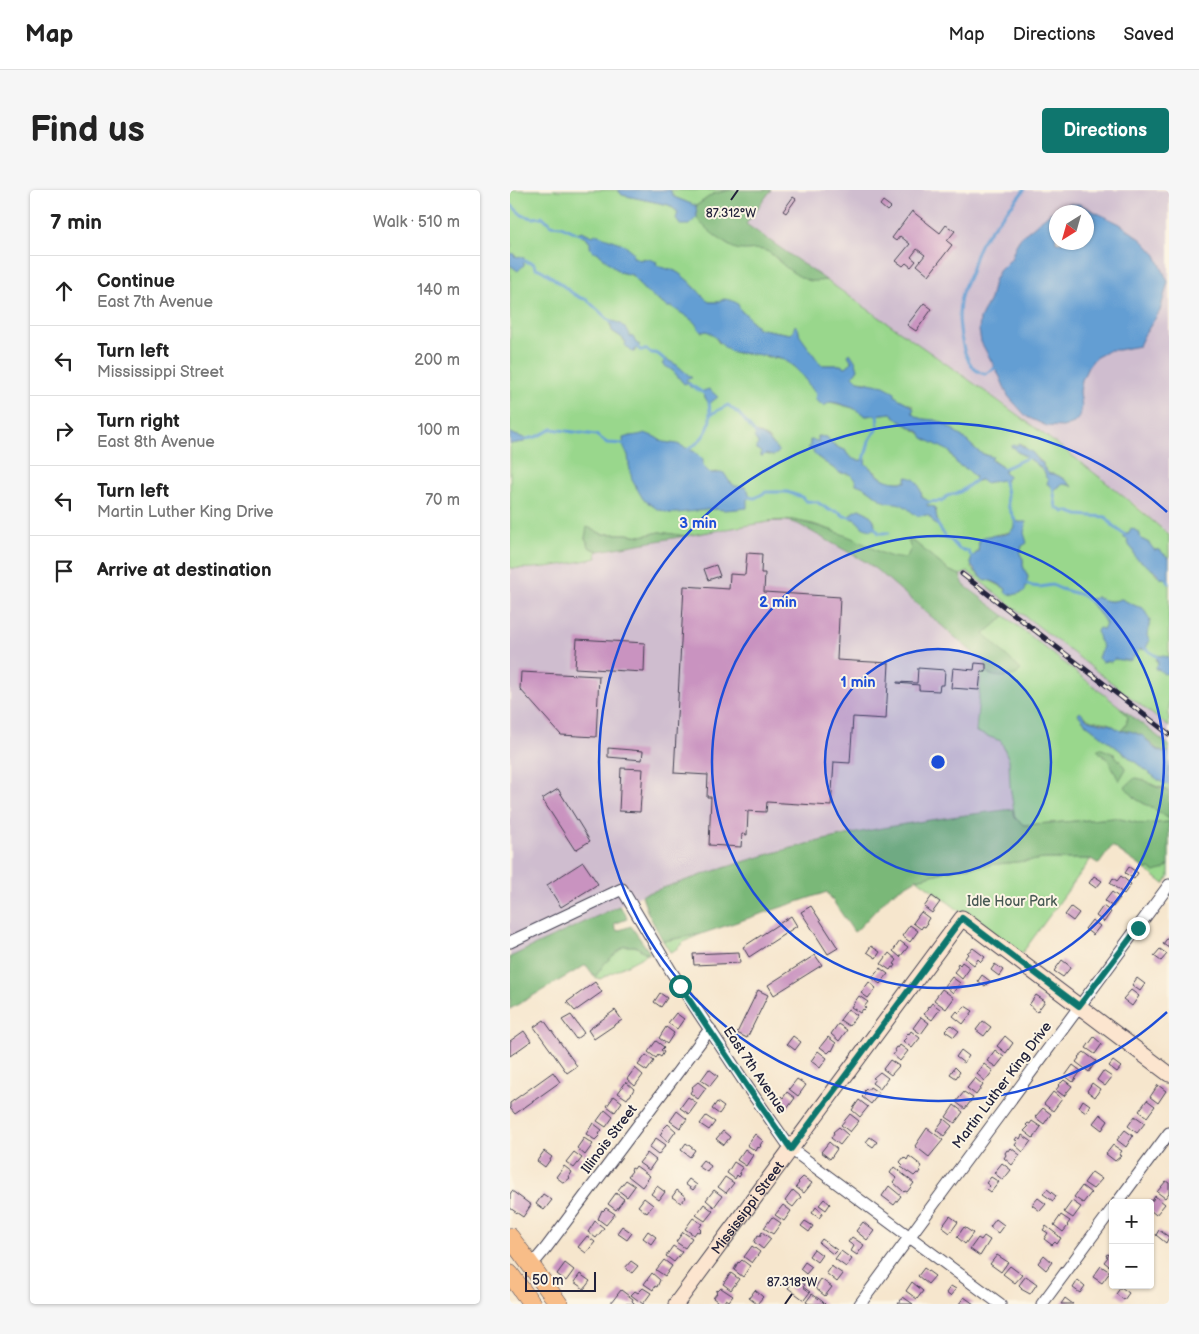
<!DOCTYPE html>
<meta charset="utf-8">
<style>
:root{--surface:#fff;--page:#f6f6f6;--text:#222;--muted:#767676;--line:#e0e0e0;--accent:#0f766e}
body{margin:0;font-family:"Balsamiq Sans",sans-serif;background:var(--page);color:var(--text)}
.controls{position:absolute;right:15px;bottom:15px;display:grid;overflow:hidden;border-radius:5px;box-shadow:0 1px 4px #0004}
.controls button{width:45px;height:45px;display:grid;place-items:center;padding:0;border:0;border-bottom:1px solid var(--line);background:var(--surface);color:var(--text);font:25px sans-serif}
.compass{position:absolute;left:539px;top:15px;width:45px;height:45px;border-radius:50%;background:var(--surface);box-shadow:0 1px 4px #0004;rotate:217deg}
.scale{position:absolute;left:15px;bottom:12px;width:71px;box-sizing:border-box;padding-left:5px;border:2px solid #22223b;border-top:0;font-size:14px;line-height:18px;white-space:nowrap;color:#22223b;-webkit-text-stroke:4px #fcf5e5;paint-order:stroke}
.stop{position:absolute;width:15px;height:15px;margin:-11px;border:4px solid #0f766e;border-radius:50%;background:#fff}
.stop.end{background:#0f766e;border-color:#fff;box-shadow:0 1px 5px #0008}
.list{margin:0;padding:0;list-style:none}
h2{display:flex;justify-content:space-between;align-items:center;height:65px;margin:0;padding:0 20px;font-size:21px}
h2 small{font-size:16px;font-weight:400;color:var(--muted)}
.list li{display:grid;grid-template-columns:32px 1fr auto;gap:15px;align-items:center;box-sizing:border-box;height:70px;padding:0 20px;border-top:1px solid var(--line)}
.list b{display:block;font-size:19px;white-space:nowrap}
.list p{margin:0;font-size:16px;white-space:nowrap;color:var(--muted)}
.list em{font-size:16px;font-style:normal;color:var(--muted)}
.icon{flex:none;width:28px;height:28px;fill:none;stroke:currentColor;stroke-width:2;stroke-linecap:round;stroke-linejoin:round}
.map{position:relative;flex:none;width:659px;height:1114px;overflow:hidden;border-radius:5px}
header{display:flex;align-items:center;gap:30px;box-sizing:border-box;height:70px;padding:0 25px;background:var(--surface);border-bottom:1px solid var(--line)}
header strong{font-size:24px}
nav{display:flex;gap:28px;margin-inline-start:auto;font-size:18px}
.intro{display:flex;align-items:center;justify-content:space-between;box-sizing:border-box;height:120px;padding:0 30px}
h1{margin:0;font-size:35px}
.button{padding:12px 22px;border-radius:5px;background:var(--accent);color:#fff;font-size:18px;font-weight:700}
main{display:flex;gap:30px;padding:0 30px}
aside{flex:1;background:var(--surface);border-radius:5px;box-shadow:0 1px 4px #0004}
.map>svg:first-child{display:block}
</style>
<header>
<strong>Map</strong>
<nav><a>Map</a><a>Directions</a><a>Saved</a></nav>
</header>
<div class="intro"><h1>Find us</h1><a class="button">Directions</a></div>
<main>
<aside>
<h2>7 min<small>Walk · 510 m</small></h2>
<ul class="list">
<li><svg class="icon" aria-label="ahead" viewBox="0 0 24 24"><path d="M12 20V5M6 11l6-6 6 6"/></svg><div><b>Continue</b><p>East 7th Avenue</p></div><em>140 m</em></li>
<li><svg class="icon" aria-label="left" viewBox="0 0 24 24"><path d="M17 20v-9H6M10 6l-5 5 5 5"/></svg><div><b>Turn left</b><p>Mississippi Street</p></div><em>200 m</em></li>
<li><svg class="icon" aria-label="right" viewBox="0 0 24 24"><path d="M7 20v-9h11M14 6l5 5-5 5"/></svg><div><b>Turn right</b><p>East 8th Avenue</p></div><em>100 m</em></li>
<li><svg class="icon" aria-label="left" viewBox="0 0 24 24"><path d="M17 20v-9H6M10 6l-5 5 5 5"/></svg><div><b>Turn left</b><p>Martin Luther King Drive</p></div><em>70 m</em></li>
<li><svg class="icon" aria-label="arrive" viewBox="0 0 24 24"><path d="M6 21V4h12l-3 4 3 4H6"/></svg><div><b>Arrive at destination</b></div></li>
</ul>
</aside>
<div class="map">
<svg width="659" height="1114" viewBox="0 0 659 1114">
<rect width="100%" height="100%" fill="#fcf5e5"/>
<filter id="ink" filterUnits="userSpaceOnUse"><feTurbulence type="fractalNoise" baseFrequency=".02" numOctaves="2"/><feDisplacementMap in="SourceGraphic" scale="10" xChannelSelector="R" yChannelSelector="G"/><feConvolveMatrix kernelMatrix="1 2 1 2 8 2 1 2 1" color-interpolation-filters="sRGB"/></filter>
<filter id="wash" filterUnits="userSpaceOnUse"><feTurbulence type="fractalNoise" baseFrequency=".0096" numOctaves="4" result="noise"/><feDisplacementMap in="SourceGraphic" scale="20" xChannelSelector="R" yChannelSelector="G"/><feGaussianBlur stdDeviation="1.12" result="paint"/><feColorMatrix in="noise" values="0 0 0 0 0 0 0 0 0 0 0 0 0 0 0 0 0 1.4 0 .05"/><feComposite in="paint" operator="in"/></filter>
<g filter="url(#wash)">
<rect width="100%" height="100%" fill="#f6e6cd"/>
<g fill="#cfbdcf" fill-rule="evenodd">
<path d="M261,0h398v345l-30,-27 -130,-100 -263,-184zM546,22h30v30h-30z"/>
<polygon points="259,331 277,331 288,334 356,372 372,384 476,474 476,482 471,482 556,551 544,614 436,627 355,641 279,659 132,705 0,767 0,378 12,379 43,377 87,368 86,362"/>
<polygon points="458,382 659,537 659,555 454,395 450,385"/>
</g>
<g fill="#99d78c" stroke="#5e7c64" fill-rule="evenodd">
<path d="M0,0h108l4,5 47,10 9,7 11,13 8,-8c10,11 27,30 42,32 11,2 21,-2 30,3 6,4 9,10 15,13 6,4 24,13 31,15 3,1 8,0 11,0 117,82 236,161 343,255v23l-10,-8h-5l-5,-7 -8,-4 -2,-7 -7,-3 -4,5h-4l4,6 -1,3 33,35 9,1v78h-6l-4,-2 -3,4 2,5 -2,5h2l6,4h5v54l-201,-155 -8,3 -12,-5 -36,-29 -1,8 -5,10h-9l-15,-5 -29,-15 -19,-8 -21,-7 -21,-4 -18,1 -89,15 -25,-4 -19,4 -14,-2h-25l-14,-7 -3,11 5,10 9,3 -3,1 1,6c-29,6 -57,12 -87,10v-124l14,-2 3,-3 -12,-4 -5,-3v-167l4,3 7,-12 -4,1 -7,-4v-7h2l-2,-5zM72,41l58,29 3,-2 14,5 -2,1c6,5 13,4 20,7 13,7 23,21 34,31h9l24,10 5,3 4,6 5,4v3l34,6 3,-2 1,-4h4l1,8 22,29h19l6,2 6,-5 -4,-7 2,-2 8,16 -5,7 5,5 9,1 46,24 -1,6c10,12 18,5 28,10 10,5 18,11 26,18 4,3 7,8 12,11 4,3 10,4 14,6l-1,2 14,10 -2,4 7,4 -16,4 -13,-1 -6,2v-5l-2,-3 -6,-5 -9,-4 -9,-14 -49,-30 -9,-8 -25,3 -13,-8 -23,-6 -36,-35 -10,-7 -31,-6 -16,-1 -19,-11 -4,-8 -7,-3 -6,1c-2,-2 -3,-4 -4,-7 -4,-6 -19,-14 -25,-19l-4,1 -8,-5 -17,-13 -11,-14 -13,-3 -22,-20 -10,-13 -9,-6zM100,131l26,22 2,3 -4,6 -13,-15 -9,-6zM247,242l11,6 11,14 -14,2 -9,-19zM120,246l25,1 8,5 14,2 18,8 8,14 7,7 7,-1 18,14 9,21c-12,4 -21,2 -32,2 -15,0 -29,4 -43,4l-40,-48zM308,246l9,1c5,7 10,11 18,13 4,8 9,12 18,10l1,-3 1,6 17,15 8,4h16l15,9 1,6 7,5 -2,2 1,2 7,1 3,17 -8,-6 -2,-3c-11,0 -19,-9 -29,-12 -6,-1 -10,0 -16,-3 -10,-5 -15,-13 -27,-16v-3l-6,-7 -10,-1 -24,-17 -3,-3 1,-2 -6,-4 2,-1v-5h10zM510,253l23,20v3l6,8c8,-1 16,5 21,11l-7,-1 -9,6 -10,-19 -10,-9 -18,-11 -1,-3zM349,319l10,5 6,7 -13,6c-3,-5 -7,-9 -13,-9l1,-3zM505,330l4,2 3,24 -2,8 3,5v7l5,11 -22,12 -17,-9 -4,1 -14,-13 3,-13c5,-4 5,-8 5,-14 6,-2 11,-4 16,-6 11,-3 20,0 20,-15zM586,407c9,4 15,6 25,2l19,9 10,12c-4,23 -10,40 -36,39l-3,3 -13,-4 2,-6 4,-5 -5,-7 4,-11 3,-4c-3,-10 -13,-16 -17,-26h4z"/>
<polygon points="160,0 220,0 203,4 186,16 164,7"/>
<path d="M495,426l115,91 8,9 -2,9 -5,6c-4,-2 -7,-5 -11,-7 -14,-5 -18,0 -30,-12l-2,2 8,10 75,58 8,3v8l-4,-5 -10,-2 -12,-7 -7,20 25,14 8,6v3l-26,2 -28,-6 -91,7 -9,-7 -5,-33 -1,-25 -8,-19 -25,-9 5,-60h5l6,4 -9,-43zM587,560l17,4 11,15 -6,11 -10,-19z"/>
<polygon points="535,669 581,669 510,766 407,689 449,678"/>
<path d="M659,675v12l-5,7 -18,-14c9,-3 15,1 23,-5z"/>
<path d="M191,744c-6,3 -12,5 -17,8 -5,4 -7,8 -14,10l-7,-11z"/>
<polygon points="114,756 125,756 138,764 90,789 85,787 96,771"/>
</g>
<g fill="#7ab878" stroke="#4e6d5a">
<path d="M220,0h41l-25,34 80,56c-6,1 -13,2 -19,0 -8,-3 -20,-11 -26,-17 -4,-5 -8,-9 -15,-12 -9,-4 -20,1 -30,-2 -9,-3 -35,-23 -39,-31 -1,-3 -1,-9 -1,-12l17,-12z"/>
<path d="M282,330c21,4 40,10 60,18 18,7 34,22 54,20l5,-9 -3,-9 8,3 32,27 12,5 4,10 41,31 -21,18 37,36 -5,5c-11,2 -21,4 -30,-3v-8l-104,-90 -16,-12 -68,-38 -11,-3h-18z"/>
<polygon points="77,337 92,344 117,344 131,346 150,342 175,346 89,361 80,358 75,348"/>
<path d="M610,517l49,38v7c-14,2 -17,-11 -28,-17 -6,-3 -13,-4 -20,-4l5,-6 2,-8z"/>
<polygon points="592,559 604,564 616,579 609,591 599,571 587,560"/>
<path d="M625,588c11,1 10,4 19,8 6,3 10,1 15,7v26l-8,-6 -25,-14 -11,-12z"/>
<path d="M503,619l2,9 9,7 91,-7 28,6 26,-2v43l-5,4 -9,3 -5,-3 -4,1 -34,-24 -13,18 -8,-5h-46l-86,9 -42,11 -26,15 -33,35 -4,3 -27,-40 -126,42 -38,7 -16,-30 -5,-16c48,-16 97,-33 146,-46 73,-20 150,-31 225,-40z"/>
<polygon points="109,716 115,723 117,729 104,734 107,741 121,736 140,763 138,764 125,756 114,756 94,774 85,787 76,775 0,819 0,767"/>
</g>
<g fill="#639ed3" stroke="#426087" fill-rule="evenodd">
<polygon points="108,0 160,0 164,7 186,16 187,27 179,35 170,35 166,29 168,22 159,15 112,5"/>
<path d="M559,14h10l41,20 22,16 14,15 12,27 -8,29 -17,26 -4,9 -21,4h-8l-15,8 -7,9 -6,13 -2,12 2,15 -2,9 -6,7 -11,4 -16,-1 -20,-9 -19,-21 -8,-19 -19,-35 -2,-12 1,-11 10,-20 4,-18 5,-10 12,-12 4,-12 6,-10 29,-24zM546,22h30v30h-30z"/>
<path d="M72,41l10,5 4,-2 27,10 11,9 -2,3 8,4c5,-3 12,0 17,2l-1,2c5,5 12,4 19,7 13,7 23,21 34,31h9l6,-3 6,1 7,3 5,9 5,3 4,6 5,4v3l34,6 3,-2 2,-7 3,3 2,8 21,29h19l6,2 6,-5 -4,-7 2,-2 6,9 2,7 -5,7 5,5 26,5 11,6v4c5,4 16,8 19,13l-2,3c9,11 19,5 29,10 9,5 17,12 25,18 4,4 8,8 12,11 4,3 10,5 15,6l-2,3 14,9 -1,4 6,4 -3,1 -2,4 -3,-2 -17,3 -4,-3 -7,1 1,-4 -8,-8 -9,-4 -9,-14 -26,-13 -3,-6 -20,-11 -9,-8 -25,3 -13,-8 -16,-5 -7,-1 -6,4 -9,-6 1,-6c-9,-11 -19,-28 -32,-34 -8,-3 -23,-5 -31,-6 -8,-1 -15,0 -23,-3 -10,-5 -13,-15 -23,-20l-5,1c-5,-3 -4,-6 -8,-10 -7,-6 -15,-10 -22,-15h-4l-8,-5 -17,-13 -11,-14 -13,-3 -22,-20h-4l-3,-5v-4l-3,-4 -10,-6z"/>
<path d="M0,63l4,1v2c4,1 6,0 10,2v7l-6,6 -8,-6z"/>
<path d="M100,131c9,0 15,6 20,13l-1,2 4,1 3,6 4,2 -2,1 -4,6h-2l-7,-7 1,-3 -5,-5 -9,-6z"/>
<polygon points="156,169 167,175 182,188 178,188 176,190 181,194 181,198 177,193 174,194 163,181 152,174"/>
<polygon points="199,199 208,207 199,214 193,204 193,201"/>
<polygon points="0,242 5,245 18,249 14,252 0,254"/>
<path d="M244,242c12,3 18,11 25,20l-6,4 -8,-2 -2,2h-2v-4l-5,-3 2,-6 -4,-6 2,-2z"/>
<path d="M135,243l10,4 8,5 14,2 18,8 8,8v6l7,7h14l5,8 6,5 10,1 3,3 2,7 -3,2v9l-22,2 -12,-1 -35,4h-9l-12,-4 -14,-10 -11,-19 -3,-15 -1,-10 -4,-7 -1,-10c8,-3 15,-2 22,-5z"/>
<path d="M307,246l10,1c5,7 10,11 18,13 4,8 9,11 18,10l2,-3 1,2 -1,4c15,15 19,20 41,19v-5c12,0 14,10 16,20l8,5 -3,2 1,2 7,1 3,18h-3l-2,-4 -5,-6 -11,1c-6,-4 -11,-10 -17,-12 -5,-2 -10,0 -16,-3 -11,-6 -15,-13 -28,-17v-3l-6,-7 -10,-1 -24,-17 -3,-3 1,-2 -6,-3 2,-2v-6l9,1z"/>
<path d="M508,253l15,10 6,8 4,2v3l6,8c9,-1 17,7 24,13l-4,-2 -6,-1 -9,6 -3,-4 -4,-2 1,-4 -3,-4 1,-1c-5,-10 -20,-19 -30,-24l-1,-3 -4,-1 2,-2 4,1z"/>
<path d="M349,319c10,5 16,7 16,19l-4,2c-3,-1 -5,-1 -7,-2 -6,-4 -7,-10 -15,-10l5,-7z"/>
<path d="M504,330l5,2h7l-2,11 3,10 -5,3 -2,8 3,5v7l5,11 -3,14c-7,3 -14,6 -20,1l1,-3c-6,-4 -14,-10 -21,-8 -7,-9 -24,-18 -7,-29 1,-3 0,-9 2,-12 7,-10 37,3 34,-20z"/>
<polygon points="621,338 629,342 631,349 639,353 644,360 649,360 659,368 659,389 650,388 647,383 625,367 623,360 617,353 618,350 614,348 614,344 618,344"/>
<path d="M586,407c9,4 15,6 25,2l15,7 7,2 7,12 -3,16 3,4 -5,10 -5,-1 -10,12 -16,-2 -3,3 -4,-1 -5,1 -4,-4 2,-6 3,-5 -4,-7 -2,-9 2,-3 4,1 3,-4c-3,-10 -13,-17 -18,-26h5z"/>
<polygon points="646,465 659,467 659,483 654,484 648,479 645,479 648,474"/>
<polygon points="570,522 577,529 582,531 601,535 611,541 620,541 633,546 644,558 653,563 659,562 659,595 651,592 576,534 568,524"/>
</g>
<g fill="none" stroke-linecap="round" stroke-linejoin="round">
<g stroke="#639ed3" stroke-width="3">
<polyline points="0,14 12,25 15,26 23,28 33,27 41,35 51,36 71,45"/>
<path d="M10,70c5,0 8,3 13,3l3,5c17,5 37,31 50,31l27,25"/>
<path d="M126,155l4,5h7l4,3c8,-1 10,4 16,9"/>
<path d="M485,178l-10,6c-12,-2 -17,-13 -21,-24 -5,-17 -7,-39 -2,-57 2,-7 6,-14 9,-21 3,-11 5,-22 12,-32 12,-18 28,-32 41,-50"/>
<polyline points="179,194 195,204"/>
<path d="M200,224l3,-1 15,-8c3,3 6,5 10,8 7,7 12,15 19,22"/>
<polyline points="16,249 26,247 42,239 86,245 97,253 117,254"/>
<path d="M175,261c5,-2 9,-5 13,-9 14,-14 13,-23 11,-41"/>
<polyline points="354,270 359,251 368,237 367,222"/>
<polyline points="493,279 521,266"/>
<polyline points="493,289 496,299 498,316 506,332"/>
<polyline points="543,297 546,317 554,322 557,321 568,325 596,327 602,335 616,346"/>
<polyline points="237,307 245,308 256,302 277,302 292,307 296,311 307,312 319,320 329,322 334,326 342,327"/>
<polyline points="417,312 432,311 437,306 450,302 466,290"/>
<polyline points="426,332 437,349 440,349 449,359 458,361 461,366 465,368"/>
<polyline points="363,336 369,343 379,343"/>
<polyline points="656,386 659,393"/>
<polyline points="514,393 522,396 530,397 542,395 551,399 572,405 580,411"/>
<polyline points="634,458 648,467"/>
</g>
</g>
<g id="blocks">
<g fill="#c993c0">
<polygon points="283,7 286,9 276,23 273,21"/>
<polygon points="373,11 381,17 377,21 370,15"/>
<polygon points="402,21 430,43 436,35 445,41 437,51 442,55 419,85 407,75 415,65 407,59 401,67 406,71 401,77 396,73 393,76 386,71 400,54 390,46 386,51 382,48"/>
<polygon points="414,113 422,119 406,141 397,135"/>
<polygon points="237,363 252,364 251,383 255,383 254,402 330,407 327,470 379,473 376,529 343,527 340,573 324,572 321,616 257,612 256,622 235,621 238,622 237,645 232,644 231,657 199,655 201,607 197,607 198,585 164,583 174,396 219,399 220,384 235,385"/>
<polygon points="206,375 210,386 198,390 194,379"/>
<polygon points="67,449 135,453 134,482 65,478"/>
<polygon points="465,473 476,474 476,482 471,482 469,500 441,498 443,478 464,480"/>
<polygon points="408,478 435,480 434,495 430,495 429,501 409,500 409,495 387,493 387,492 407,493"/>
<polygon points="11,482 89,486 86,547 51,545 10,499"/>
<polygon points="98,558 133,561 132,570 98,567"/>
<polygon points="111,578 133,579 130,622 109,621"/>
<polygon points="48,599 80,651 65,660 32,609"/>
<polygon points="73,672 88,694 51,717 37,695"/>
<polygon points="619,677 628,683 624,689 615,683"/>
<polygon points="584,686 592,691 586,698 579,693"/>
<polygon points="611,686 621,694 614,704 600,693 603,688 607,691"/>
<polygon points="602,702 610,708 603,717 595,711"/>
<polygon points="422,706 430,712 422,723 414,717"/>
<polygon points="301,716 328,758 318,764 291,722"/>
<polygon points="593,716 601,722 594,732 586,726"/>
<polygon points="561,717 569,723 563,731 555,725"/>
<polygon points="411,722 419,728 416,733 417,734 415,737 413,736 411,739 403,733"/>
<polygon points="281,726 287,736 239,767 233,757"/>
<polygon points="582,730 590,736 583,745 575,739"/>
<polygon points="400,735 408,741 400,752 392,746"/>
<polygon points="659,746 659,758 653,754"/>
<polygon points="390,751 398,757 390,767 383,761"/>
<polygon points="361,756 370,762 366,768 357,762"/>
<polygon points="463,758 475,767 471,772 468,769 464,775 455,768 458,764 457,763"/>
<polygon points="650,759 657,764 651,771 644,766"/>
<polygon points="229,762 230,773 184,775 183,764"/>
<polygon points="379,763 387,770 384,774 386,775 384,778 382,777 380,780 371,774"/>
<polygon points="305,765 312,775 264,805 258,795"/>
<polygon points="552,770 561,777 553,787 544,781"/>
<polygon points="452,772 460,778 452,789 444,782 448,777 447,775 448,773 450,775"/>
<polygon points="485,774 493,780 489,786 481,780"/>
<polygon points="370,778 378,784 370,794 362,788"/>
<polygon points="472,785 480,791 475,796 468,791"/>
<polygon points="442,787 450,793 443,803 435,796"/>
<polygon points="627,788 635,794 630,801 622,795"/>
<polygon points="85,792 92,802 65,821 57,812"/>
<polygon points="359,792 366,798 358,808 351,803"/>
<polygon points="432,799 444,808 436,819 424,810"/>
<polygon points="248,800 258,805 237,848 227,843"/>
<polygon points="621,800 629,806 622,816 613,809"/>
<polygon points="150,803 157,808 151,817 144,812"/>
<polygon points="526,805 535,811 527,822 519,815"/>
<polygon points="349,806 358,812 354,817 356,818 354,820 353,819 350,823 341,817"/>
<polygon points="422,813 430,819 422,830 414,824 418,819 417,818 418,816 419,817"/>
<polygon points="455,816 463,821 453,834 443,826 447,821 449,823"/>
<polygon points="338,819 347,825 339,836 330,830"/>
<polygon points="105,820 112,830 84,849 78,840"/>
<polygon points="166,823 174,829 167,839 158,833"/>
<polygon points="61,825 74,843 66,849 52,830"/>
<polygon points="411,827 419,833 411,844 403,838"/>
<polygon points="34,830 67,876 57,883 24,837"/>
<polygon points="473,831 481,837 474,846 466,840"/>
<polygon points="328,834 337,840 329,851 321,844"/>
<polygon points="441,835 449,841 444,847 435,841"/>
<polygon points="156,837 164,843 157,854 149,848"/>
<polygon points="14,841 21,851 0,866 0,851"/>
<polygon points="401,841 410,848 402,858 393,851 397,847 395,846 398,843 399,844"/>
<polygon points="283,846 291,852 285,860 277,854"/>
<polygon points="495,846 503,853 496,863 487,856"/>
<polygon points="318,847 326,853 322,861 321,860 318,863 310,857"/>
<polygon points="584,847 592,854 585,864 576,858"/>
<polygon points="146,851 154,857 151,860 154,862 151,867 148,865 146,868 138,862"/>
<polygon points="390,855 398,861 390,871 383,865 386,861 384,860 386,857 388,858"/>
<polygon points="451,860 459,866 454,873 446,867"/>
<polygon points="485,860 494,867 486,877 477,871"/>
<polygon points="308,861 317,868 310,878 301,871"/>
<polygon points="574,862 586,871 579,882 566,872 569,868 568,867"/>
<polygon points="136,865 144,871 137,881 128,875"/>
<polygon points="380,870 389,876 381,885 373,879"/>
<polygon points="603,871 611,877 607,882 599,876"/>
<polygon points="474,874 483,881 475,891 467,884"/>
<polygon points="563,875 571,881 563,892 555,886"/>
<polygon points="445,877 450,882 446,888 440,884"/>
<polygon points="125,878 133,885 125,896 117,889"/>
<polygon points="199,879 208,886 200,896 191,890"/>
<polygon points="593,881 602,887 595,896 587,890"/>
<polygon points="43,882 50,892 5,924 0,918 0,913"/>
<polygon points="370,882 378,888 370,899 362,893 365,889 363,888"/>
<polygon points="465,888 473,895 466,905 457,898"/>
<polygon points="287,889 296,895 288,906 279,899"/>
<polygon points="554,890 562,896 554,906 546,900 549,896 548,895 550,893 551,893"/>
<polygon points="116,892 124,899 120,906 119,906 117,909 108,903"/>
<polygon points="188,892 196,898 188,909 180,903 183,898 182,897"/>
<polygon points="582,893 590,899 585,907 577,901"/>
<polygon points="648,895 656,901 648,913 640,907"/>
<polygon points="360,897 369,903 361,914 352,907 356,903 354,901 356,899 358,900"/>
<polygon points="277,902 285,908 277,919 267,912 271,906 273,908"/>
<polygon points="454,902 463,908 455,919 446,912"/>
<polygon points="543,902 552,909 543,921 534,914"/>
<polygon points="104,906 112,912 105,922 97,916"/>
<polygon points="178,907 187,913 179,924 170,918"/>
<polygon points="349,910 358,917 350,927 342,920"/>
<polygon points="573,910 580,915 576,922 569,917"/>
<polygon points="637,910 645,916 637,927 629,921"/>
<polygon points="207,912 214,917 209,924 202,919"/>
<polygon points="444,915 453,922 445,933 436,927"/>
<polygon points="533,918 541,924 534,934 525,927"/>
<polygon points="95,920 103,927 96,937 87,931"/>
<polygon points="167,921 177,929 170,938 160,931"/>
<polygon points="340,924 349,931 340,942 331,935"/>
<polygon points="590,924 598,931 592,940 583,933"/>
<polygon points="196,926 205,932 199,940 190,934"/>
<polygon points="625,926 635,933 627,943 618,936"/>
<polygon points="434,929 442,936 434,946 426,940"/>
<polygon points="522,931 531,937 523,948 514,941 518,937 516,935 518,933 520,934"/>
<polygon points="83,933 92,940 89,944 90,945 85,950 76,944"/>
<polygon points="158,934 166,941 158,952 150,945 153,940 152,940"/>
<polygon points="329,937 338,945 330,955 321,948 324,943 323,942"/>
<polygon points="417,938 433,950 419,967 405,956"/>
<polygon points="615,940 623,946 616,957 607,950"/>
<polygon points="213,941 220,947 214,955 206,949"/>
<polygon points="245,944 253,951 250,955 251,956 249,958 248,957 246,961 237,955"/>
<polygon points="512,945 521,951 513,962 505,955 508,951 505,950 507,947 510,949"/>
<polygon points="360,947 367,952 363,957 356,952"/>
<polygon points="74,948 83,954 75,965 67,958"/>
<polygon points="146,948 156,955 148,965 139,958"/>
<polygon points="319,952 327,959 320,969 311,962"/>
<polygon points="176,953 185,960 180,967 171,960"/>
<polygon points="603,955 612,961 609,965 611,966 605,971 596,964"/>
<polygon points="501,958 510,965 502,975 494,968 496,965 495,963 497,960 499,961"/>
<polygon points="235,959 243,965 236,976 227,970"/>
<polygon points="34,961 42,967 35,977 27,971"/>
<polygon points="64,962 72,968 64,978 56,972"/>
<polygon points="137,963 146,970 139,980 129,973"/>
<polygon points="399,966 412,976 409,980 411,981 409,984 407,983 404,986 391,977 393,975 390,972 394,967 397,970"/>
<polygon points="193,970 201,976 197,982 188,976"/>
<polygon points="224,972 233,978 229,983 231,984 229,987 227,985 225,989 217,983"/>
<polygon points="492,973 501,980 493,990 484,983"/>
<polygon points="54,976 62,982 59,987 60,988 54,993 46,987"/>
<polygon points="126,976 140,986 132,997 118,986 122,981 121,980 122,978 124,979"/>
<polygon points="384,977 404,993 397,1002 395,1001 394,1002 383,992 386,988 380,983"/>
<polygon points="582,982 592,989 583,999 574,993"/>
<polygon points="215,987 224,993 216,1003 208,997"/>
<polygon points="293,987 302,993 294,1003 286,997 289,993 288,992"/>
<polygon points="481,987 489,992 481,1002 477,999 480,996 476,993"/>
<polygon points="179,989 187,995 183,1000 175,994"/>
<polygon points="116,990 125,996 117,1007 108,1000"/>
<polygon points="656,991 659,993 659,1003 655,1008 647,1002"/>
<polygon points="147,996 155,1002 149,1010 141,1004"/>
<polygon points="379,996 391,1006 384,1015 372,1006"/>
<polygon points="572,996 581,1003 573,1013 564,1007"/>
<polygon points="537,999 546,1006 543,1011 533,1004"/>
<polygon points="167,1000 176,1007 171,1013 162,1007"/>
<polygon points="204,1000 212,1006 204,1017 196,1010"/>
<polygon points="283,1000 291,1007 283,1017 275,1011"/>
<polygon points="2,1001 21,1015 13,1027 0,1018 0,1004"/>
<polygon points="106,1003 114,1009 106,1020 98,1014"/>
<polygon points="33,1004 42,1010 34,1020 26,1014"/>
<polygon points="645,1006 655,1014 646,1025 640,1020 640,1013 638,1013 640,1010 642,1011"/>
<polygon points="134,1008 143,1015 137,1023 128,1016"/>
<polygon points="528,1008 536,1014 530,1021 522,1015"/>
<polygon points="314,1009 320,1014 316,1020 309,1015"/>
<polygon points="562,1011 571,1017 563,1028 554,1022"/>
<polygon points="194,1014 203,1021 195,1031 186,1025"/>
<polygon points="273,1015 281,1021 274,1031 265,1025"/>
<polygon points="306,1017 313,1023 309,1028 302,1023"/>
<polygon points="96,1018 105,1024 96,1035 88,1029 92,1020 93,1021"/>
<polygon points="551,1025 560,1031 557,1035 558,1036 553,1042 544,1035"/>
<polygon points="440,1026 448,1032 440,1043 432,1037"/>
<polygon points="262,1027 271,1033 263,1044 254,1038"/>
<polygon points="183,1028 192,1034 189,1038 191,1040 189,1042 187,1041 184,1045 175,1039"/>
<polygon points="486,1029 494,1035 488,1043 480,1037"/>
<polygon points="85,1031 94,1038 86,1048 78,1042"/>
<polygon points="295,1031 303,1036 299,1042 291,1036"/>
<polygon points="353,1032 364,1041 357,1050 346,1041"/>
<polygon points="112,1036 122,1043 117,1050 107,1043"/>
<polygon points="536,1036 549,1046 549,1047 551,1048 547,1054 545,1052 542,1055 534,1049 538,1043 533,1040"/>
<polygon points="454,1037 463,1043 455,1054 447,1047"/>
<polygon points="649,1040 659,1047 656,1053 646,1045"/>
<polygon points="138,1041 146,1047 141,1054 133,1048"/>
<polygon points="173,1042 182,1048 175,1058 166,1052"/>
<polygon points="252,1042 261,1049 253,1059 244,1052 248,1045 250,1046"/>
<polygon points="77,1046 85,1052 76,1063 68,1057"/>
<polygon points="474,1046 480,1050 470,1066 460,1059 468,1048 471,1050"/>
<polygon points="342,1047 354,1055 347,1065 341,1061 344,1056 338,1052"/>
<polygon points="312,1049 327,1060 323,1064 309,1053"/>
<polygon points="163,1056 172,1062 164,1072 156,1066"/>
<polygon points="242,1056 250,1062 242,1073 234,1067"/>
<polygon points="304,1059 312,1065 307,1072 299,1066"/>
<polygon points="331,1061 342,1069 336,1077 325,1069"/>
<polygon points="601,1062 603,1063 603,1079 594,1072 598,1067 596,1066 597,1064 599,1065"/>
<polygon points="487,1065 498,1072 491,1082 480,1074"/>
<polygon points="534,1065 542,1072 536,1080 528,1073"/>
<polygon points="154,1070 162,1076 155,1086 146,1080"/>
<polygon points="232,1070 240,1076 233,1087 224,1080 228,1072 229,1073"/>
<polygon points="121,1071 128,1076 122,1083 115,1078"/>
<polygon points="295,1072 302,1077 296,1084 290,1079"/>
<polygon points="55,1073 64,1080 56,1091 47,1084"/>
<polygon points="321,1076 333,1084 327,1092 316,1083"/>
<polygon points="500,1076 512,1085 505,1093 493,1084"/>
<polygon points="591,1076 600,1082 592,1093 583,1087"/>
<polygon points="414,1078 425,1086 418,1094 408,1086"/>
<polygon points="142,1083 150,1090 147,1097 145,1096 143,1100 134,1094"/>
<polygon points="221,1083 229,1089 221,1100 213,1094"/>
<polygon points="70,1084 80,1091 74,1099 64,1092"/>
<polygon points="516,1086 527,1094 520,1104 511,1099 512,1098 509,1095"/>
<polygon points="300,1087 306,1092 302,1097 296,1092"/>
<polygon points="286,1088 295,1095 293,1097 300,1102 294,1110 278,1098"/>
<polygon points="311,1089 322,1097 315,1106 305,1098"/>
<polygon points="568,1090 575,1096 570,1103 563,1098"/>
<polygon points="402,1092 413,1101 407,1109 396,1101"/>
<polygon points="441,1096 446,1099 440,1106 436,1103"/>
<polygon points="611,1097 619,1103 614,1110 606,1104"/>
<polygon points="133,1098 141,1103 133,1114 121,1105 125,1101 128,1103"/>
<polygon points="211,1098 223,1106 219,1111 216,1109 213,1114 211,1114 203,1108 207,1103 206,1102 207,1100 208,1101"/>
<polygon points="111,1100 123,1109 122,1111 125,1114 102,1114 101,1113"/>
<polygon points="245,1100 253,1107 247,1114 239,1108"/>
<polygon points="302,1104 312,1111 315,1114 299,1114 296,1112"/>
<polygon points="393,1107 403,1114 388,1114"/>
<polygon points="454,1107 464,1114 449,1114"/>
<polygon points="555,1108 563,1114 551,1114"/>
</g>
</g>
</g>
<g filter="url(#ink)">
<use href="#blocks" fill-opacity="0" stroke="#423f51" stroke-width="1"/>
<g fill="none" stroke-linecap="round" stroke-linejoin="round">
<defs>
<g id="street">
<polyline points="0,752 112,699 161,781 239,899 281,959 490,1114"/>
<polyline points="607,1013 659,943"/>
<polyline points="21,1076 36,1058 200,839"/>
<polyline points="350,1114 659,695"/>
<polyline points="532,1114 603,1018"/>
</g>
<g id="secondary">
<path id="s1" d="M166,1114l286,-386 207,156"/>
</g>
<g id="primary">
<polyline points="0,1047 49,1114"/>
<polyline points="0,1084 22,1114"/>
</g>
</defs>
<use href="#street" stroke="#423f51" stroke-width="13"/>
<use href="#secondary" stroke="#423f51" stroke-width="17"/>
<use href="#primary" stroke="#423f51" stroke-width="19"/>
<use href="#street" stroke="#fff" stroke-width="11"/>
<use href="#secondary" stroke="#fce5cf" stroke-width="15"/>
<use href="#primary" stroke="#f8bd88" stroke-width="18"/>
<defs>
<polyline id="rail" points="452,384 659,544"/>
</defs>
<use href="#rail" stroke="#22223b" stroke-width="5"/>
<use href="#rail" stroke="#fcf5e5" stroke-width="3" stroke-dasharray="9" stroke-linecap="butt"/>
</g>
</g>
<g fill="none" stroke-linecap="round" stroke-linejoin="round" filter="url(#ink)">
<polyline stroke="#0f766e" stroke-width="6" points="170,796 239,899 281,959 452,728 569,816 628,738"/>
</g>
<path fill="none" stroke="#22223b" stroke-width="2" d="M221,10l7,-10M275,1114l7,-10"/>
<circle cx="428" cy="572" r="113" fill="#1d4ed8" fill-opacity=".12"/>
<g fill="none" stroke="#1d4ed8" stroke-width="2.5">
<circle cx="428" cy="572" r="113"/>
<circle cx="428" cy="572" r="226"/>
<path d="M657 822A339 339 0 1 1 657 322"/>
</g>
<g text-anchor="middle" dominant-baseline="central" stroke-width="4" stroke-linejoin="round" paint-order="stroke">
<g font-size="14" fill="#465853" stroke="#fcf5e5">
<text x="502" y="711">Idle Hour Park</text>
</g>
<g font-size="14" fill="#22223b" stroke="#fcf5e5">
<text transform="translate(245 880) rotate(56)">East 7th Avenue</text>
<text transform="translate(492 895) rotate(-53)">Martin Luther King Drive</text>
<text transform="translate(99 949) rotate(-53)">Illinois Street</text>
<text stroke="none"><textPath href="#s1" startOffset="120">Mississippi Street</textPath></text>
</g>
</g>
<g font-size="12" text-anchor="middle" fill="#22223b" stroke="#fcf5e5" stroke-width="4" stroke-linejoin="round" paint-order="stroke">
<text x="221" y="27">87.312°W</text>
<text x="282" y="1096">87.318°W</text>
</g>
<circle cx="428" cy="572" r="8" fill="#1d4ed8" stroke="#fcf5e5" stroke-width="2.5"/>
<g font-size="15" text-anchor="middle" font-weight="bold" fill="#1d4ed8" stroke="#fcf5e5" stroke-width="4" stroke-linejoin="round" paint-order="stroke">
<text x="188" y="338">3 min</text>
<text x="268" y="417">2 min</text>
<text x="348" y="497">1 min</text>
</g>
</svg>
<div class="controls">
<button>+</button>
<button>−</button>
</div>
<svg class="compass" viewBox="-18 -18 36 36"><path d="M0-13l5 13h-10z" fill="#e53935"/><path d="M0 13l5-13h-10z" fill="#767676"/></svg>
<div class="scale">50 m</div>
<div class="stop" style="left:170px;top:796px"></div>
<div class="stop end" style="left:628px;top:738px"></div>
</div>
</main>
